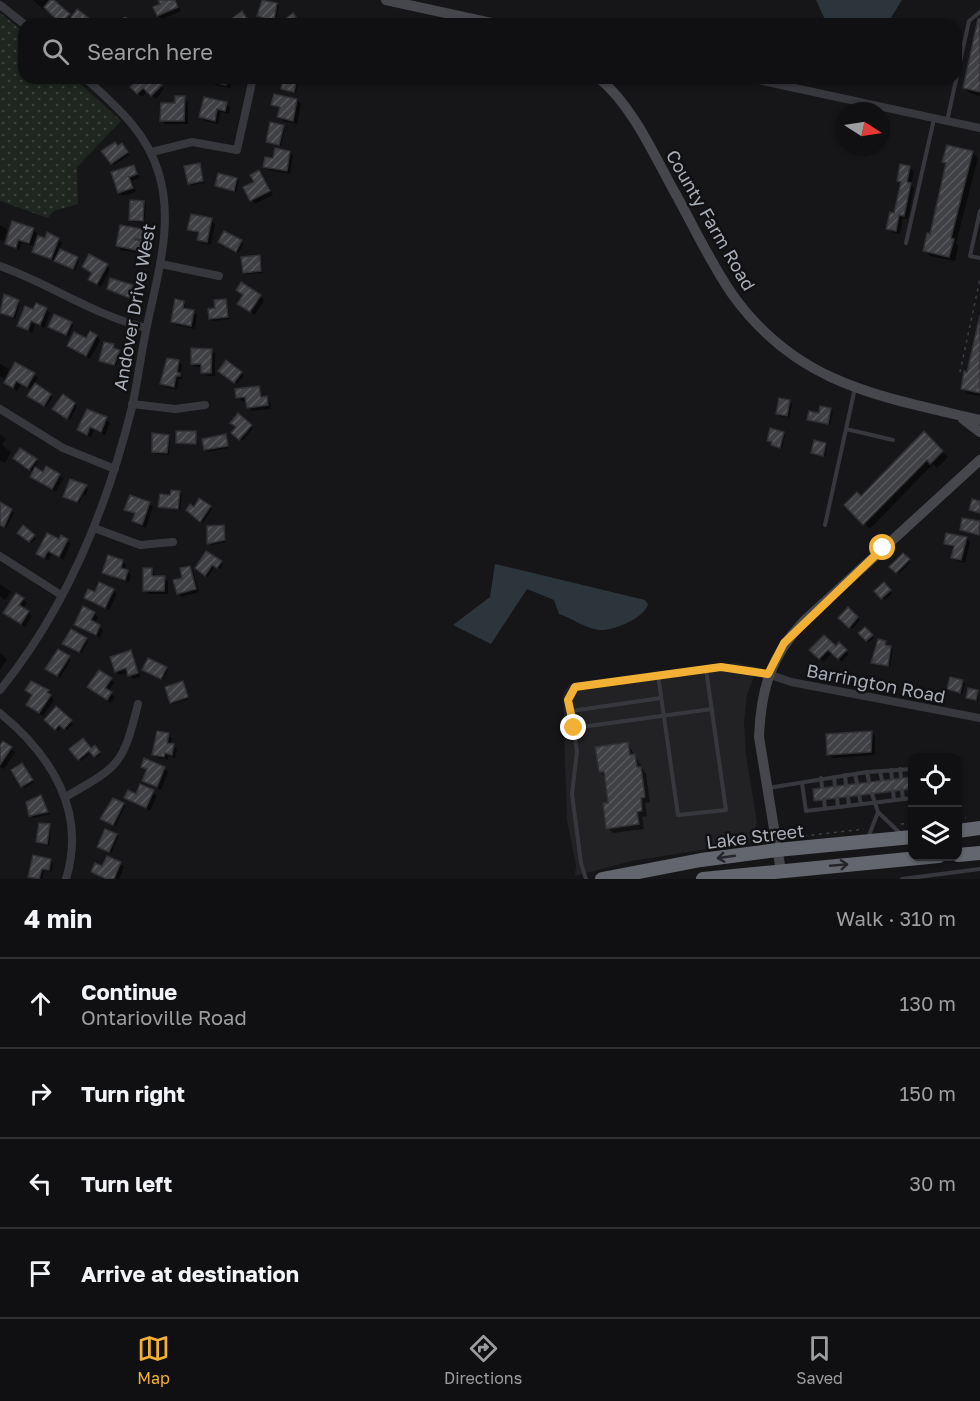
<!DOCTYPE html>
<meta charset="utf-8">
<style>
:root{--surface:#101012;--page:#1e1e20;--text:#f1f3f6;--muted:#9c9d9f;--line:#303032;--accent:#f2b134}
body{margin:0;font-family:"Golos Text",sans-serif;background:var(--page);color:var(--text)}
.controls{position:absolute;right:18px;bottom:18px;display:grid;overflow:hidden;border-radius:12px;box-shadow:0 2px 4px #0004}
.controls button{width:54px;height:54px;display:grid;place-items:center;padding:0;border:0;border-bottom:2px solid var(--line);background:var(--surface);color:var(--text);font:30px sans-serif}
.compass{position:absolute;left:836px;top:102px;width:54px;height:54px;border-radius:50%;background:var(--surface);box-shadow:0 2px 4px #0004;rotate:102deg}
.stop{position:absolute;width:18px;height:18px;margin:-14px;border:4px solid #f2b134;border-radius:50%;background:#fff}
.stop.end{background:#f2b134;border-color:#fff;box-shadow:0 2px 6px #0008}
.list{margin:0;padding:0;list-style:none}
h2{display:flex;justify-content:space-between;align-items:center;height:78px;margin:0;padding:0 24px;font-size:26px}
h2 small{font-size:20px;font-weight:400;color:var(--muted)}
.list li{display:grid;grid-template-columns:39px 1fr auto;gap:18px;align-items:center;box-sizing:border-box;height:90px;padding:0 24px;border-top:2px solid var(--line)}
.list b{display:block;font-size:22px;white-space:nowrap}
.list p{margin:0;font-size:20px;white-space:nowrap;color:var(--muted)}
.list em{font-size:20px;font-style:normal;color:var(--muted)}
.icon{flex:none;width:33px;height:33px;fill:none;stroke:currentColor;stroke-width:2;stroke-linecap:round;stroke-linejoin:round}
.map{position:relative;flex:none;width:980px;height:879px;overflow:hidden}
.search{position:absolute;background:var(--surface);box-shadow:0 2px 4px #0004;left:18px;right:18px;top:18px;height:66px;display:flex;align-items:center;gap:15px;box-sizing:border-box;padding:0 21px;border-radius:18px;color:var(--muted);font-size:22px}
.sheet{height:438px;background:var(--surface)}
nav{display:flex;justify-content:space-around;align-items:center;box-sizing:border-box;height:84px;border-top:2px solid var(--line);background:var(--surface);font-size:16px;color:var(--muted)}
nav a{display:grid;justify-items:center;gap:3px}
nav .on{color:var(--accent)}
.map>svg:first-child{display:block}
</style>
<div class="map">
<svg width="980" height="879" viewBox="0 0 980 879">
<defs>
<pattern id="park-dots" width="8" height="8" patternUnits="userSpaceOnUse" patternTransform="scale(1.5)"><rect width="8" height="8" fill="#1e261f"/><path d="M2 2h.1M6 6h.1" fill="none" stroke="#3c433d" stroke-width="1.8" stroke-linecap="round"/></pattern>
<pattern id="building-hatch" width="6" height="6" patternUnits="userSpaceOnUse" patternTransform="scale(1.5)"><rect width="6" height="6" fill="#404145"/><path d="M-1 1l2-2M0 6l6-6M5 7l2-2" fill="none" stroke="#595a5e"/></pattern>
</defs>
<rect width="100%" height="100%" fill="#161618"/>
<polygon fill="#222225" points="735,663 757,667 747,695 744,723 746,755 757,823 751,842 632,861 575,876 576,865 567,820 563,696 566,689 571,683 585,681"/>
<polygon fill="url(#park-dots)" points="0,13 24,32 24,78 74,78 121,121 77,167 78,204 54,211 48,218 0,201"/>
<g fill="#2c353c">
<polygon points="816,0 902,0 887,24 827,24"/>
<path d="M495,564l150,36 3,4c-3,14 -35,27 -48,26 -13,-1 -29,-12 -41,-16l-5,-14 -27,-11 -36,55 -38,-19 37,-28z"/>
</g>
<g fill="#0007">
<polygon points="33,0 52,0 72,19 77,11 94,24 68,24 69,19 62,24 46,7 44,10"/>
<polygon points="160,0 176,0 181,11 162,19 158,16 162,5"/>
<polygon points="276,4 279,6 276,22 258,15"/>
<polygon points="244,16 250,24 228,23"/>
<polygon points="980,20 980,96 970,93 964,88"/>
<polygon points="141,78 153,78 164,89 156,99 147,91 142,97 132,87"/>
<polygon points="212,78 239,78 238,84 231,83 230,88 215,85"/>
<polygon points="285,78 299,78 296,93 283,88"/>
<polygon points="184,98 188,102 188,124 165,124 161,120"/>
<polygon points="297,100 301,104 297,124 283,121 279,117 281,109 273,105"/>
<polygon points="226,104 230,107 229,114 221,112 218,124 205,121 201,117"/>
<polygon points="283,126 285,129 281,146 270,144 268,141"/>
<polygon points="124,147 129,155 114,165 112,163 118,148"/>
<polygon points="290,152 293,156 290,174 269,170 265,166"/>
<polygon points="972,152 978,158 956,243 958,246 955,261 930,256 924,250 931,236 947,165 944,162"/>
<polygon points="199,164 205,183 191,185 189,183"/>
<polygon points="133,167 140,178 132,181 136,192 123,196 119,192"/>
<polygon points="910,168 914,172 911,185 914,188 908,219 903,218 900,234 892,232 888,228 895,215 902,184 898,181"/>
<polygon points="259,172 273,195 255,204 252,200"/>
<polygon points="237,179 239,181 236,192 216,186"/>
<polygon points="143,202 146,205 144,223 133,222 131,220"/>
<polygon points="211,220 215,224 211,245 203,243 199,239 200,234 189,229"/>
<polygon points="0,225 7,229 4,241 0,240"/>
<polygon points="33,229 37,233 33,246 22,243 19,250 7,244"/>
<polygon points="143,231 147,235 145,242 141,243 145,246 144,254 121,250 118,246"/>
<polygon points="59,239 62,243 59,251 79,261 75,271 34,251"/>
<polygon points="241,241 243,244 239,253 222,244"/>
<polygon points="260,257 263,273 246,274 244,272"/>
<polygon points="107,265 110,269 101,287 90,280 93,274 84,267"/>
<polygon points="132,286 134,289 131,300 120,295"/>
<polygon points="260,296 264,300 255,315 239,304"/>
<polygon points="226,300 230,319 213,321 211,319"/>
<polygon points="18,301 20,303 15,319 0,312"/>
<polygon points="183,302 187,310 197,315 195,329 176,325 173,321"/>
<polygon points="46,309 50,313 44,328 35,324 32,333 18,325 34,311"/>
<polygon points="980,322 980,396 968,394 962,388 969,374"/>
<polygon points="71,323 73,325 69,336 52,329"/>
<polygon points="97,336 100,340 90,359 69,345"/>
<polygon points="113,346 115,350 121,354 116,366 101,361"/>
<polygon points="211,350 215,354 215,376 207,376 203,367 196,367 192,363"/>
<polygon points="178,361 182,365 180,375 183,379 179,379 177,390 165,387 161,384"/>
<polygon points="226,362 244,375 237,384 222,373"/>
<polygon points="0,364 9,369 5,379 0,376"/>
<polygon points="34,374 38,378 34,385 53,397 46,407 31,398 32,390 21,384 17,391 6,383"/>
<polygon points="258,387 263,398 270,402 271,409 252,411 247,401 242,401 238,397"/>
<polygon points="789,402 792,404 789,418 780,416 777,414"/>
<polygon points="74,404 77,406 70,420 57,411"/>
<polygon points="830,410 833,412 830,425 809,419"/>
<polygon points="238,415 253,428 242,441 233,433 238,427"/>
<polygon points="106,419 110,423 105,435 94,430 91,437 79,430"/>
<polygon points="195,432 198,445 177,443"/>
<polygon points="783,433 785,435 782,449 775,447 769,441"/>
<polygon points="0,434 6,439 2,445 11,452 5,463 0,460"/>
<polygon points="924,434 948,457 937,468 933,464 870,529 846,505 861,498"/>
<polygon points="168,436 170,439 169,455 156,454 154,451"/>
<polygon points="225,436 229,448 208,452 206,450"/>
<polygon points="825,444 827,447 825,457 812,453"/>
<polygon points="17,460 36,460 38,462 34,468 44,474 59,475 63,479 56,492 36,480 32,477 34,472"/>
<polygon points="86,487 88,489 86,496 83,494 79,503 65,496"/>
<polygon points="179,492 182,494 180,510 160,506"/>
<polygon points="0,503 14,513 6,528 0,524"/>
<polygon points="149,504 153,507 146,528 138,525 134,521 136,515 126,509"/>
<polygon points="210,507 212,509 203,523 188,510"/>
<polygon points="964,519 980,523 980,536 961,530"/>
<polygon points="224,527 226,542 211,545 209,543"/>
<polygon points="21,535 34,536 36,538 32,543"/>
<polygon points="62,537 71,544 63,560 52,554 48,561 38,554"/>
<polygon points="966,538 970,542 965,563 957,561 953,558 955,549 945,544"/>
<polygon points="903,555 911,562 899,574 891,567"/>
<polygon points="122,561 126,565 125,570 131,575 129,583 104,572"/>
<polygon points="221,562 223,564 220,569 215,566 208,577 197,568"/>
<polygon points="189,567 193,571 199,592 182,597 178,593"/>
<polygon points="152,569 156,577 164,577 168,581 168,594 149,594 145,590"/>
<polygon points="0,584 11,592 5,600 0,596"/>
<polygon points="884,584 892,593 885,600 876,591"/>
<polygon points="113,590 117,594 109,610 85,597"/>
<polygon points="23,599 27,603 23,609 32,616 25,627 5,613"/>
<polygon points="848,609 860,620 852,629 840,618"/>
<polygon points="94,613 98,617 95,624 103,630 100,638 76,624"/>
<polygon points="865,629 874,638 869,642 861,633"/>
<polygon points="86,639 88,641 82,653 64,644"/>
<polygon points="885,642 893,650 890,667 872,662"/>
<polygon points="839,645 849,654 842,662 832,653 824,662 812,650 836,648"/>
<polygon points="130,652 141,677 133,679 129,672 120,675 116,671"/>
<polygon points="0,653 7,659 0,670"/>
<polygon points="69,657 71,660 60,677 50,671"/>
<polygon points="166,668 168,670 163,680 146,672"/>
<polygon points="111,679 114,683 108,692 115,697 111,703 93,691"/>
<polygon points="963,682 965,684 962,694 948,689"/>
<polygon points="183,683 189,699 173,704 171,702"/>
<polygon points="48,691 54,700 43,716 31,708"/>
<polygon points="978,691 978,701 967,697"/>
<polygon points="56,708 73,724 67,730 62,726 58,731 46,720"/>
<polygon points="871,732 875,736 875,755 832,758 829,754"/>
<polygon points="168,735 172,739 171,745 177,749 175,758 168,756 168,760 158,758 154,754"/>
<polygon points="3,743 15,752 4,769 0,767 0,748"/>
<polygon points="628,744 646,774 650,802 645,803 647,816 642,817 644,829 613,833 608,828 610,804 606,778 600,772"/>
<polygon points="95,747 101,754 97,758 92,752 81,761 71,749 91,750"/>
<polygon points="142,766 164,768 168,772 161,790 144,781 148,771"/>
<polygon points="24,767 34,782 25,788 22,786"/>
<polygon points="141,786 157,796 150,811 126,798 137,796"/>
<polygon points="41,797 50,814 33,818 28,803"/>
<polygon points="123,804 125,806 116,826 104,821"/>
<polygon points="49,826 51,828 49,846 40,844 37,842"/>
<polygon points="116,835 118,837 111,854 99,847"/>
<polygon points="51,861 53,863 51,872 44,870 42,879 30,877"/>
<polygon points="120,863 124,867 119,879 103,879 93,872"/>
</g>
<g fill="url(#building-hatch)" stroke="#303034" stroke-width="1.5">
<polygon points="50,0 54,0 70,14 61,24 44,7"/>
<polygon points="158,0 175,0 178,7 157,16 153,7 160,4"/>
<polygon points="262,0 277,3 274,21 257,16"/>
<polygon points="77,9 94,22 93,24 66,24"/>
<polygon points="242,11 249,22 227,24 226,23"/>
<polygon points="293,13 296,17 292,20 295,24 279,24"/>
<polygon points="978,18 980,19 980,92 963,88"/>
<polygon points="139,78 155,78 162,85 151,96 143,88 137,94 130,87"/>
<polygon points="210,78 235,78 234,81 227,80 226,85 209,81"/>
<polygon points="283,78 297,78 294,92 281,89"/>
<polygon points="274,94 297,99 293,121 277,117 280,107 271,105"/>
<polygon points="175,96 185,96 184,121 160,121 161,103 175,103"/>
<polygon points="204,97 227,102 225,111 217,109 215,121 199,117"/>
<polygon points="270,122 284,125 279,145 266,142"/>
<polygon points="115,142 118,146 122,143 128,152 111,164 101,151"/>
<polygon points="947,145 973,151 951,238 954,239 949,257 923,251 927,233 930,234 946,163 942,162"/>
<polygon points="275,148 290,151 287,171 263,167 265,157 273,158"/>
<polygon points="200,163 203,181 188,184 184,166"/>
<polygon points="900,164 910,166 907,182 911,183 904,216 899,215 896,231 886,229 890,212 894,213 901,182 897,181"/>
<polygon points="134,165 137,174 129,177 133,188 118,193 111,172"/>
<polygon points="259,170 270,191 250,201 243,187 254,182 250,175"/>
<polygon points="218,173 237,178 234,191 215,186"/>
<polygon points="130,200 144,201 143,221 129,220"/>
<polygon points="191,214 212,218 207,242 197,240 199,232 187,230"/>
<polygon points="12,221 34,228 29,243 18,240 16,248 5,244"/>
<polygon points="120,225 143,229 142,239 134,239 142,241 140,251 116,246"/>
<polygon points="224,231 242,240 236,252 218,242"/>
<polygon points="47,232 59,238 51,259 32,252 38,236 45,238"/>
<polygon points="60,249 78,257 73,269 54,261"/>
<polygon points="89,254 108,264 97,284 88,280 92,273 82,267"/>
<polygon points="260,255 261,271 243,273 241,257"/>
<polygon points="110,278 133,285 129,298 107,289"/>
<polygon points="241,282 261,295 250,312 237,304 243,295 236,290"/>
<polygon points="4,294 19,300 13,317 0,313"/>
<polygon points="175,299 184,301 183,308 194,310 191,326 171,322"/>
<polygon points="226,299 228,317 209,319 208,309 215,308 214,300"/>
<polygon points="36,303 47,308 40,325 31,321 28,330 17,326 25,306 33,309"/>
<polygon points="54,314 72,322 66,335 48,327"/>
<polygon points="980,315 980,393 961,389 964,371 967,372"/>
<polygon points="90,331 97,335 86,356 67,346 74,332 86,338"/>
<polygon points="104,342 114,344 113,348 120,350 114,365 99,361"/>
<polygon points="191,348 212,349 211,373 201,373 201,364 191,364"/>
<polygon points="167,358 179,360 177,372 180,373 180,376 176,376 174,387 160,384"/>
<polygon points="226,360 242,372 234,383 218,371"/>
<polygon points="15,362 35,373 27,387 16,381 13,388 4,383"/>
<polygon points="35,383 51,394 44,406 27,396"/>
<polygon points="259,386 261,397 267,396 268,405 247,408 245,397 236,398 235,389"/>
<polygon points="63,394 75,403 67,419 52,409"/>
<polygon points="779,398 790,400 787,416 776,414"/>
<polygon points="820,406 831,408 828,424 807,420 809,411 819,413"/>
<polygon points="87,409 107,417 101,432 90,427 87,435 77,430"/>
<polygon points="238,413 252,425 239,440 231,433 236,427 230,423"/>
<polygon points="770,428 784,432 780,448 771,445 772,442 767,441"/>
<polygon points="176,431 196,431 196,444 176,443"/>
<polygon points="924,431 943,451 930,464 927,460 863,525 844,505 857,492 861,496"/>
<polygon points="152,433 169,435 167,453 152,452"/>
<polygon points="226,434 228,446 204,450 202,439"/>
<polygon points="814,440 826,443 823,456 811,453"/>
<polygon points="20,448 37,459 29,470 13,458"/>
<polygon points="46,466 60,474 52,489 30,477 35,467 43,472"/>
<polygon points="70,479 87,485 77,502 63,497"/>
<polygon points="171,490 180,491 178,509 158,507 160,494 170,495"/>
<polygon points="130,495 150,502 142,525 132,521 135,513 124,510"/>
<polygon points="199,498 211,506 200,522 186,510 190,504 194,507"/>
<polygon points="972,499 980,501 980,513 969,510"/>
<polygon points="0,502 12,509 4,527 0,525"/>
<polygon points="962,518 980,521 979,535 960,530"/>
<polygon points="23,525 35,535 29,542 17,533"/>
<polygon points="224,525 225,540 207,544 207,526"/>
<polygon points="47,533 59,539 61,535 68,539 59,557 48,551 44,558 36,554"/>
<polygon points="946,533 967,537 961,560 951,558 954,546 944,544"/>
<polygon points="206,551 222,561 217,568 212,565 205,576 195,568"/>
<polygon points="903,553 910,559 896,573 889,567"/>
<polygon points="108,555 123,560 121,568 128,570 125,580 102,573"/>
<polygon points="190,566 196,589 177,594 173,580 182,578 180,568"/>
<polygon points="143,568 152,568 152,576 165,576 164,591 143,591"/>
<polygon points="99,582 114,589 105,608 84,598 88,589 95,592"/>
<polygon points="884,582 891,590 881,599 874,591"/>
<polygon points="16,593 24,598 19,605 29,611 21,624 3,613"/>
<polygon points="83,606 95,612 91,620 100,625 96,635 74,625"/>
<polygon points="848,607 858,617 849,628 838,618"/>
<polygon points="865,627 873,635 866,641 858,633"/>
<polygon points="71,629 87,638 79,652 62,644"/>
<polygon points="824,635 836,646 839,642 847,650 838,659 828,650 819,659 809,650"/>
<polygon points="878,639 886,641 885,645 891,646 888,666 871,663"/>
<polygon points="58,649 70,656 57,676 45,669"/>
<polygon points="131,650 138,673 128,676 126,668 115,672 110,657"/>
<polygon points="148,658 167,667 161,679 142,670"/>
<polygon points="99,670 112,678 105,688 112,692 107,700 87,687"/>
<polygon points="950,677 963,680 960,693 947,689"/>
<polygon points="31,681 49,690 47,692 51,695 39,713 26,705 32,695 25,690"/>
<polygon points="183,681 188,697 170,703 165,687"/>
<polygon points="968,688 978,690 976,700 966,698"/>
<polygon points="56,706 72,720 64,729 59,725 55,730 44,720"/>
<polygon points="157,731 169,733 167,743 174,744 172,755 165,753 164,757 152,755"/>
<polygon points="872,731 871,752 827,755 826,734"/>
<polygon points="83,738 91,748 95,745 100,752 94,757 89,751 78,760 69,749"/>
<polygon points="3,741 12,747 0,765 0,745"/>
<polygon points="628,742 630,755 635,754 637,767 641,767 645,797 641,798 642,811 637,812 639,824 606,829 603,803 608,803 604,772 599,772 595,747"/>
<polygon points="144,758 165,767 157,787 142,781 147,769 141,767"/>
<polygon points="22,763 33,780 21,787 11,770"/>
<polygon points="910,777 911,789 814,801 813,789"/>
<polygon points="140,784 154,790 146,808 124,798 128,790 136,794"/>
<polygon points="41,795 48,812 29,816 26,802"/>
<polygon points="113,798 124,803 113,825 100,819"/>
<polygon points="39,823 50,824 47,844 36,842"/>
<polygon points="105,829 117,834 109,852 97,847"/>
<polygon points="33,855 51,859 49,870 42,869 39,879 28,877"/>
<polygon points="107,856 121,862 114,879 106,879 91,872 95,863 102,866"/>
</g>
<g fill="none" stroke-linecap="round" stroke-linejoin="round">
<g stroke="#3d3f44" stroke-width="1.5" stroke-dasharray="3 4.5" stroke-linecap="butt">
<polyline points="960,372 980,279"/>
<polyline points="958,819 966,818"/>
<polyline points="901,824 912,823"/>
<polyline points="804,836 864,829"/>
</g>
<g stroke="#37383d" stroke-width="4">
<polyline points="947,121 969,21 980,12"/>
<polyline points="980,211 970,256 980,258"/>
<polyline points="906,243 934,119"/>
<polyline points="846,429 893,440"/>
<polyline points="825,525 855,388"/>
<polyline points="658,675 678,815 726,810 706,669"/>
<polyline points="571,711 661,698"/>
<polyline points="574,728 712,709"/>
<polyline points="900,769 901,778"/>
<polyline points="891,770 892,779"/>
<polyline points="880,771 882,780"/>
<polyline points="867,772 912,769"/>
<polyline points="855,774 857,783"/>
<polyline points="845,775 846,785"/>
<polyline points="834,777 835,786"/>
<polyline points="821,778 822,787"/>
<polyline points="802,783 806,811 912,798"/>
<polyline points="768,788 867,772 869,782"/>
<polyline points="902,790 903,799"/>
<polyline points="893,791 894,800"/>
<polyline points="872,794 878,812"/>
<polyline points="859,795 861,804"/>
<polyline points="848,797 849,805"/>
<polyline points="837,798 838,807"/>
<polyline points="824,799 825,808"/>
<polyline points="868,838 878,812 902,835"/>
<polyline points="586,879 581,863 572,794 577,751 569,700 575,687 721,667 768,674"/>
<polyline points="902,879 980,869"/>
</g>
<g stroke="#37383d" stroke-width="8">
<polyline points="0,5 24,24"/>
<polyline points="122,24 125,21"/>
<polyline points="749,78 980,128"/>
<polyline points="152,152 192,142 237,150 253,78"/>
<polyline points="161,264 219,276"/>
<path d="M0,266c50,18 94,49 146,62"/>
<polyline points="132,404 175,409 205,405"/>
<polyline points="0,409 63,448 115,469"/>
<polyline points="94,528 140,545 173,542"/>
<polyline points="0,556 61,595"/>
<polyline points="768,674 791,682 980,718"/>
<path d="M0,690c66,-81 107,-182 132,-283 6,-27 9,-54 15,-81 10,-49 27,-102 12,-152 -12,-42 -43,-68 -74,-96"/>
<path d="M0,713c51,42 87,98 66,166"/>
<path d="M67,796c53,-30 56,-32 71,-92"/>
</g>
<g stroke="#45474d" stroke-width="10">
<polyline points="386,0 496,24"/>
<path d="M599,78c34,29 54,75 75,113 19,34 36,71 58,103 65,91 147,102 248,126"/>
<polyline points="963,419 980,432"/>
<path d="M781,871l-22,-134c2,-49 12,-81 45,-116l176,-161"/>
</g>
<g stroke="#63666e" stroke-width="14">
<polyline points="958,831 980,828"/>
<polyline points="958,855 980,853"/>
<polyline points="602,879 701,860 777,850 912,837"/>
<polyline points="703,879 939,856"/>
</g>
</g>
<defs><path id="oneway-shaft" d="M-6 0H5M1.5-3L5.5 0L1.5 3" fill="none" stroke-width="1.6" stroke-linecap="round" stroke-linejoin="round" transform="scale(1.5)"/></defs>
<g stroke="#26262a">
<use href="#oneway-shaft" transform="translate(726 857) rotate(172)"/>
<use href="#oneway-shaft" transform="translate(839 865) rotate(-5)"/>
</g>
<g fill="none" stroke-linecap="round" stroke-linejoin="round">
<polyline stroke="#f2b134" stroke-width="8" points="574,728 568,700 575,687 721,667 768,674 784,643 883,548"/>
</g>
<g text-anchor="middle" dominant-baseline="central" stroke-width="5" stroke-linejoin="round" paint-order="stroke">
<g font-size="18" fill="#a8adb8" stroke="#111113">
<text transform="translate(711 220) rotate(60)">County Farm Road</text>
<text transform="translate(134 307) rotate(-80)">Andover Drive West</text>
<text transform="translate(876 683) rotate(11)">Barrington Road</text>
<text transform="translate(755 836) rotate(-7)">Lake Street</text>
</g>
</g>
</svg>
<div class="controls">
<button><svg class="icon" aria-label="locate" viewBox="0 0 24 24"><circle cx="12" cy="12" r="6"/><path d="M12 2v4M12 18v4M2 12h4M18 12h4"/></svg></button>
<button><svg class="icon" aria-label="layers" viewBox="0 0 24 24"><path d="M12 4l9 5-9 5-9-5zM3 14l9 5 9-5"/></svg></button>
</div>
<svg class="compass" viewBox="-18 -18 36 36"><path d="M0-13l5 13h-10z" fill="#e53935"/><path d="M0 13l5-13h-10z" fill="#9c9d9f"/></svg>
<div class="stop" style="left:883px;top:548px"></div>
<div class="stop end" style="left:574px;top:728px"></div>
<div class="search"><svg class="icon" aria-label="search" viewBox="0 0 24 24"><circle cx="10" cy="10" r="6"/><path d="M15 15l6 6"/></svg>Search here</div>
</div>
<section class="sheet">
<h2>4 min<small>Walk · 310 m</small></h2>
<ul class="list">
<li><svg class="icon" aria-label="ahead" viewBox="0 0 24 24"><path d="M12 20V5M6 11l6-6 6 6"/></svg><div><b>Continue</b><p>Ontarioville Road</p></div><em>130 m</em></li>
<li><svg class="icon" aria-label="right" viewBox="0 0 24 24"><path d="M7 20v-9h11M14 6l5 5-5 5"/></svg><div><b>Turn right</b></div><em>150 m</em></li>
<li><svg class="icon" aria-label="left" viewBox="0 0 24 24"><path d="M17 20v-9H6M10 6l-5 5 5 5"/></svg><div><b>Turn left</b></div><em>30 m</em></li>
<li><svg class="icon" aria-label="arrive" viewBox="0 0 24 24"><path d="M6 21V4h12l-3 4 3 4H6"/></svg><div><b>Arrive at destination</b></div></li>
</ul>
</section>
<nav>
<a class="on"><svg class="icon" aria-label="map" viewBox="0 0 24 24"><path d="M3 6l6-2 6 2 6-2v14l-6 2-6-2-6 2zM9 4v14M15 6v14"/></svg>Map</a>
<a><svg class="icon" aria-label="directions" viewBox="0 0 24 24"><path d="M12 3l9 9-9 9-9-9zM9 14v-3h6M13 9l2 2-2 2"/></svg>Directions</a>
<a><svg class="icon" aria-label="saved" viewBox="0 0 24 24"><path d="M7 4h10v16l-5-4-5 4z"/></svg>Saved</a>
</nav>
